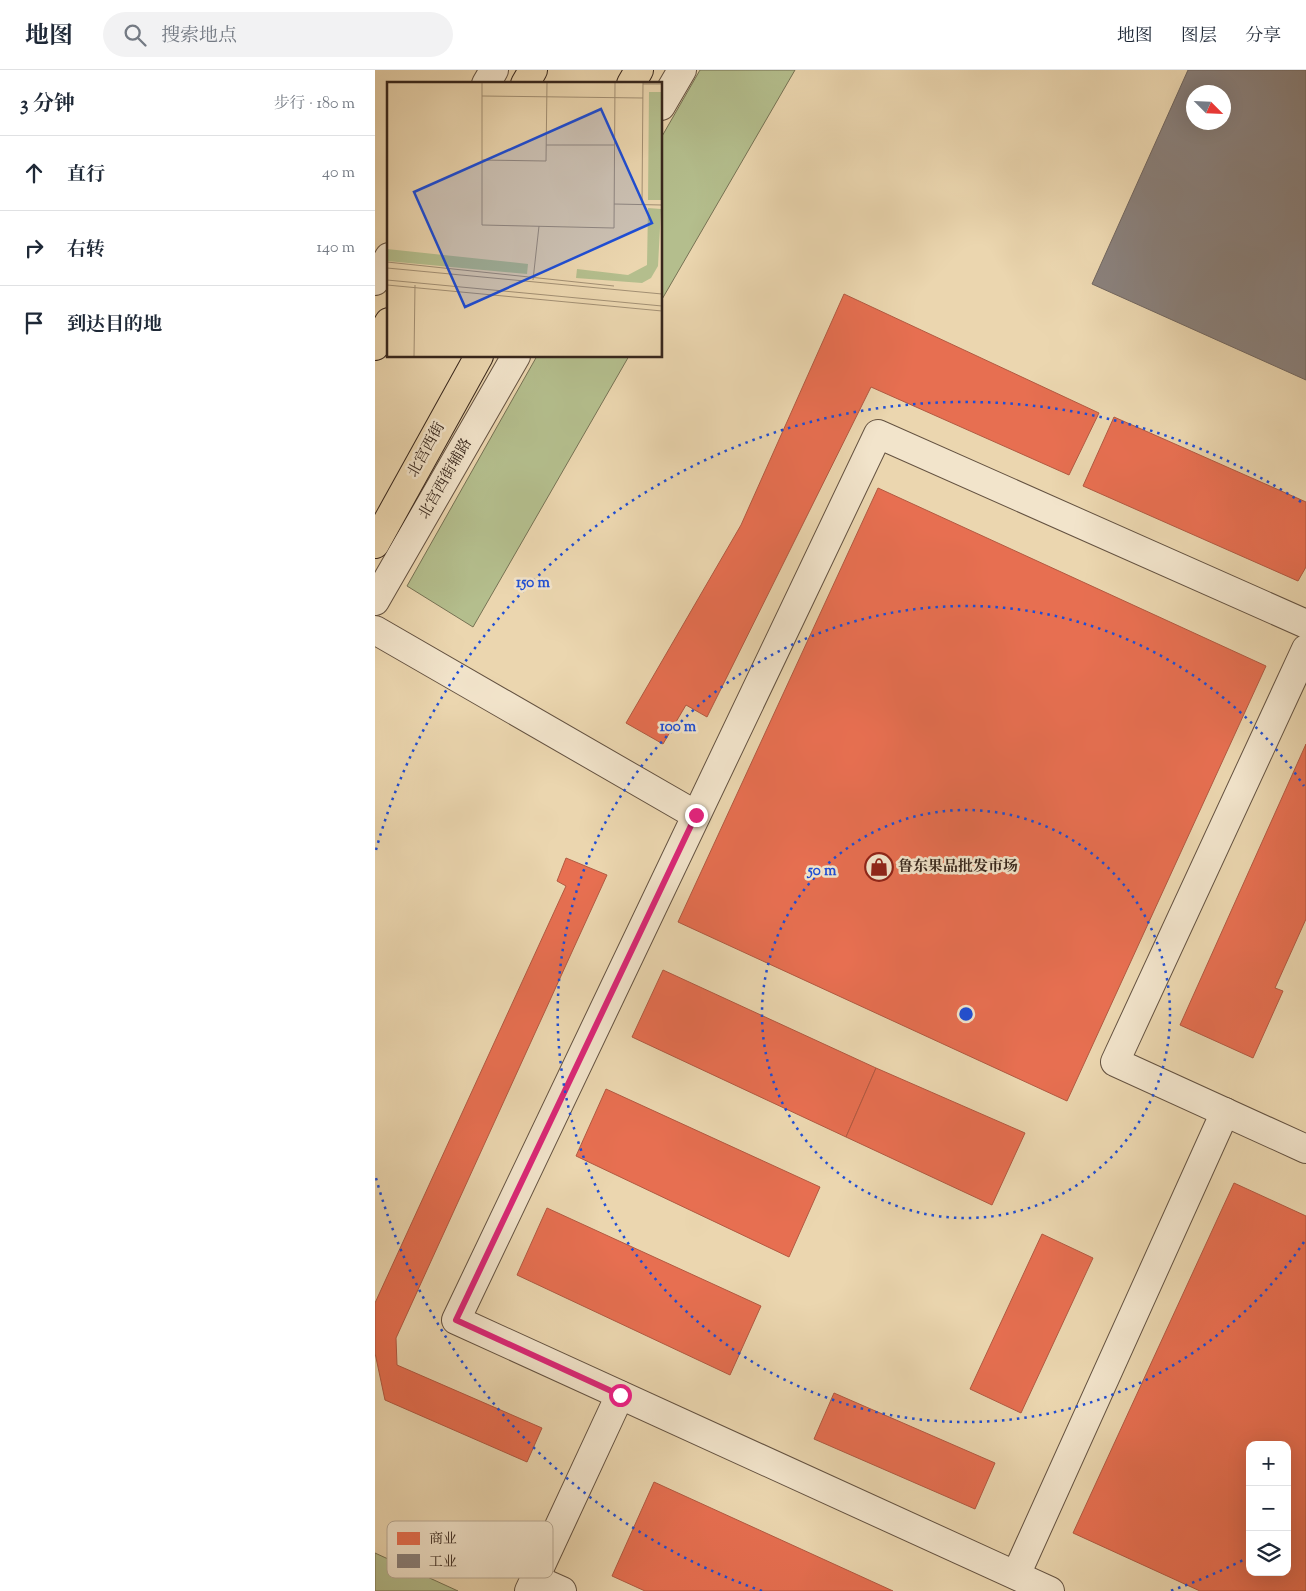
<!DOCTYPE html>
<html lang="zh">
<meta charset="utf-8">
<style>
:root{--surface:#fff;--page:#f2f2f3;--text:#1f2937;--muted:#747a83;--line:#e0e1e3}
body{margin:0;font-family:"Sorts Mill Goudy","Noto Serif SC",serif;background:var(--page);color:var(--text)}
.controls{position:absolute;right:15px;bottom:15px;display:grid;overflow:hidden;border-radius:10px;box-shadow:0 5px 20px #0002}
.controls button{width:45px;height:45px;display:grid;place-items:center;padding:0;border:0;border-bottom:1px solid var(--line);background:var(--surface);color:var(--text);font:25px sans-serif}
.compass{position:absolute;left:811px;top:15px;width:45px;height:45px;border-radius:50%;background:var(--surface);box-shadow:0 5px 20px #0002;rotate:114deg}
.stop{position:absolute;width:15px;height:15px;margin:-11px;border:4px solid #db2777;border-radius:50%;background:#fff}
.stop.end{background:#db2777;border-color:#fff;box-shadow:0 1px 5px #0008}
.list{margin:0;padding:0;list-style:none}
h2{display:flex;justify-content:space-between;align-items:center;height:65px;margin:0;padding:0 20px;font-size:21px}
h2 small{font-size:16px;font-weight:400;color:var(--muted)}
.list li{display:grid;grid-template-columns:32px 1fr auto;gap:15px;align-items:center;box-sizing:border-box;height:75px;padding:0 20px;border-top:1px solid var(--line)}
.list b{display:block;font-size:19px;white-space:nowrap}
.list em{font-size:16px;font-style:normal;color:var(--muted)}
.icon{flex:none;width:28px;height:28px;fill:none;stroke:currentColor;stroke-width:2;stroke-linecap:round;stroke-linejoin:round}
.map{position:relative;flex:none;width:931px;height:1521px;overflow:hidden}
header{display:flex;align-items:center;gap:30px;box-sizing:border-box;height:70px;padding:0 25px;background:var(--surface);border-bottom:1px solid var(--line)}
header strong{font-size:24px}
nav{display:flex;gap:28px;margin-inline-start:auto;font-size:18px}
.search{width:350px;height:45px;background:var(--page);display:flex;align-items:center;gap:12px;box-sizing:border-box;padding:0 18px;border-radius:28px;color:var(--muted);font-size:19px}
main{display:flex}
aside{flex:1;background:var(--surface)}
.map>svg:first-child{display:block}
</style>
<header>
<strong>地图</strong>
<div class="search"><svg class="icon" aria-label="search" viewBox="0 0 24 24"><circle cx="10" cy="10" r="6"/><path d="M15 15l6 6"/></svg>搜索地点</div>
<nav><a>地图</a><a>图层</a><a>分享</a></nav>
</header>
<main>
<aside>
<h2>3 分钟<small>步行 · 180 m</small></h2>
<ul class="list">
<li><svg class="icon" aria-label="ahead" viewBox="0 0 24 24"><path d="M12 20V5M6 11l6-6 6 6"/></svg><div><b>直行</b></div><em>40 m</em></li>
<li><svg class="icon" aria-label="right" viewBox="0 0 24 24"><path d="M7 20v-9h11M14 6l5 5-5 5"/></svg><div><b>右转</b></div><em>140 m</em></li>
<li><svg class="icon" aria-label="arrive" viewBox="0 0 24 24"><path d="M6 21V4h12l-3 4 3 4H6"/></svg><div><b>到达目的地</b></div></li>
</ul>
</aside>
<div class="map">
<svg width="931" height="1521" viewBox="0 0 931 1521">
<rect width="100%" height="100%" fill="#ebd6af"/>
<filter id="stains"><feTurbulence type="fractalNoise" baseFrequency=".004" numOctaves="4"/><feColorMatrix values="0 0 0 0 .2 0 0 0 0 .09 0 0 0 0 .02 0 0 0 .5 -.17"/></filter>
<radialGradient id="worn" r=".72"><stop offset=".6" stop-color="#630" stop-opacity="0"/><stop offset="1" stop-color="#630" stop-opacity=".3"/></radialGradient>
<g fill="#b4be8d" stroke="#767254">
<polygon points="325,0 420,0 286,231 286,68"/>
<polygon points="162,286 254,286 98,557 32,516"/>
<polygon points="0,1483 83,1521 0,1521"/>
</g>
<g fill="#e76f51" stroke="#b25941" fill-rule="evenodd">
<polygon points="469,224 724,343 694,405 496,317 332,647 311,635 288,674 251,653 366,455"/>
<polygon points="739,347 931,432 931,497 923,511 708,416"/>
<polygon points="503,418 891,596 692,1031 303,852"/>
<polygon points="931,674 931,849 900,918 908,921 878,988 805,955"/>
<polygon points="191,788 232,805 21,1268 22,1295 167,1358 152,1392 10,1330 0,1283 0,1233 191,816 182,811"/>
<polygon points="288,900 501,998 471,1067 257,967"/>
<polygon points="501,998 650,1063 617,1135 471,1067"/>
<polygon points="231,1019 445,1117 414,1187 201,1086"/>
<path d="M859,1113l72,33v375h-106l-127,-58zM875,1375h37v127h-37z"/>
<polygon points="172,1138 386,1236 355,1305 142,1205"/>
<polygon points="667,1164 718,1188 646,1343 595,1319"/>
<polygon points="459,1323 620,1393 600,1439 439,1369"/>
<polygon points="279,1412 518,1521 270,1521 237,1506"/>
</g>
<path fill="#8a817c" stroke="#71665f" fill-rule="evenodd" d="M813,0h118v310l-214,-96zM818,22h30v30h-30z"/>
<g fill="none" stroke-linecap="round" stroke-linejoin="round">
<defs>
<g id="minor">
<polyline points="111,14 119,0"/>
<polyline points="286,36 307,0"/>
<polyline points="0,211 14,187"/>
<polyline points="0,531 141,286"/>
<polyline points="0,560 321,745"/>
<polyline points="931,579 740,992 931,1079"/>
<polyline points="641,1505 850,1042"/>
<polyline points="160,1509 187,1521"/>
<polyline points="154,1521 245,1325"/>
<polyline points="675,1521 81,1250 503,364 931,554"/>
</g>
<g id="major">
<polyline points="150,14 158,0"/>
<polyline points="256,14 264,0"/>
<polyline points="0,276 14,252"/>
<polyline points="0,474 104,286"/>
</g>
</defs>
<use href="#minor" stroke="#645241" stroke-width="30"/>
<use href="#major" stroke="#37261c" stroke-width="30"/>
<use href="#minor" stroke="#f2e4cb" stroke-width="28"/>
<use href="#major" stroke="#ebd6af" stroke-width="28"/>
</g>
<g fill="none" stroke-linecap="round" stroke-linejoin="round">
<polyline stroke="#db2777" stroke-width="6" points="245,1325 81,1250 321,745"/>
</g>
<g fill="none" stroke="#1d4ed8" stroke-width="2.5" stroke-dasharray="2.5 5">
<circle cx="591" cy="944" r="204"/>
<path d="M929 1172A408 408 0 1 1 929 716"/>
<path d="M874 1487A612 612 0 0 1 795 1521M387 1521A612 612 0 0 1 1 1108M1 780A612 612 0 0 1 929 434"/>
</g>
<defs>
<symbol id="shop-ring" viewBox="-11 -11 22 22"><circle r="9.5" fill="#f2e4cb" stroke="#8f2418" stroke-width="1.5"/><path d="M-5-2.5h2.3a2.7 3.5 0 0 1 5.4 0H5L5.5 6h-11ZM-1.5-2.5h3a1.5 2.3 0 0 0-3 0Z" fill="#8f2418"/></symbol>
</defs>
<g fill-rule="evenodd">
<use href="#shop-ring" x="488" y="781" width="32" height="32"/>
</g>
<g text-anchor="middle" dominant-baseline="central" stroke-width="5" stroke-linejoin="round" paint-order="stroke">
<g font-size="15" fill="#37261c" stroke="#f2e4cb">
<text transform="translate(52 380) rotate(-61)">北宫西街</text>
<text transform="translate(71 409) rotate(-60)">北宫西街辅路</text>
</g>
<g font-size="15" font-weight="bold" fill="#37261c" stroke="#f2e4cb" text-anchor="start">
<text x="523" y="797">鲁东果品批发市场</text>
</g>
</g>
<g transform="translate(12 12)">
<rect width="275" height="275" fill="#ebd6af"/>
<path d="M262,10h13l-1,108h-13zM261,126l13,1 -3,57 -7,12 -9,5 -66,-5 1,-9 51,6 19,-10zM0,167l141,15 -1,10 -140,-13z" fill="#b4be8d"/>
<path fill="none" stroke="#a39074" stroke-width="1" d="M95,0v143l132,3 1,-146M256,2h19M95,14l161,2M159,63h69M95,78l64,1 1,-79M227,122l48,1M255,122l1,-122M0,180l227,24M0,186l275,26M0,198l275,26M146,198l6,-54M0,203l275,26M27,275l1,-72M274,275l1,-138"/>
<path fill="#1d4ed8" fill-opacity="0.15" stroke="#1d4ed8" stroke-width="2.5" d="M214,27l51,114 -187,84 -51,-115z"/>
<rect width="275" height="275" fill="none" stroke="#37261c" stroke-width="2.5"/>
</g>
<rect x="12" y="1451" width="166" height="57" rx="8" fill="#f2e4cb" stroke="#baab96" stroke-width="1"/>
<rect x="22" y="1462" width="23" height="13" fill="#e76f51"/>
<rect x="22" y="1484" width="23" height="14" fill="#8a817c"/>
<g font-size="14" fill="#37261c">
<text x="54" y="1473">商业</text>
<text x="54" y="1496">工业</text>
</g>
<circle cx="591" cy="944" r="8" fill="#1d4ed8" stroke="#f2e4cb" stroke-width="2.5"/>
<g font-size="15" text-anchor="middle" font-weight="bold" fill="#1d4ed8" stroke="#f2e4cb" stroke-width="5" stroke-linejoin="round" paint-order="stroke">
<text x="158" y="517">150 m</text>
<text x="303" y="661">100 m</text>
<text x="447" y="805">50 m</text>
</g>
<rect width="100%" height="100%" filter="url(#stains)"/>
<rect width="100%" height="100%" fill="url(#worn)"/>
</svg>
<div class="controls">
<button>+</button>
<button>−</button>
<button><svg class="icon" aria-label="layers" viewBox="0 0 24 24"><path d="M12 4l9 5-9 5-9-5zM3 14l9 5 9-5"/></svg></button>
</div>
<svg class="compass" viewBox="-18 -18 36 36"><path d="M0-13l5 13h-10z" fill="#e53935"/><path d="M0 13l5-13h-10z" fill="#747a83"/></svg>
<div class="stop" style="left:245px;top:1325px"></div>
<div class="stop end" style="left:321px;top:745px"></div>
</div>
</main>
